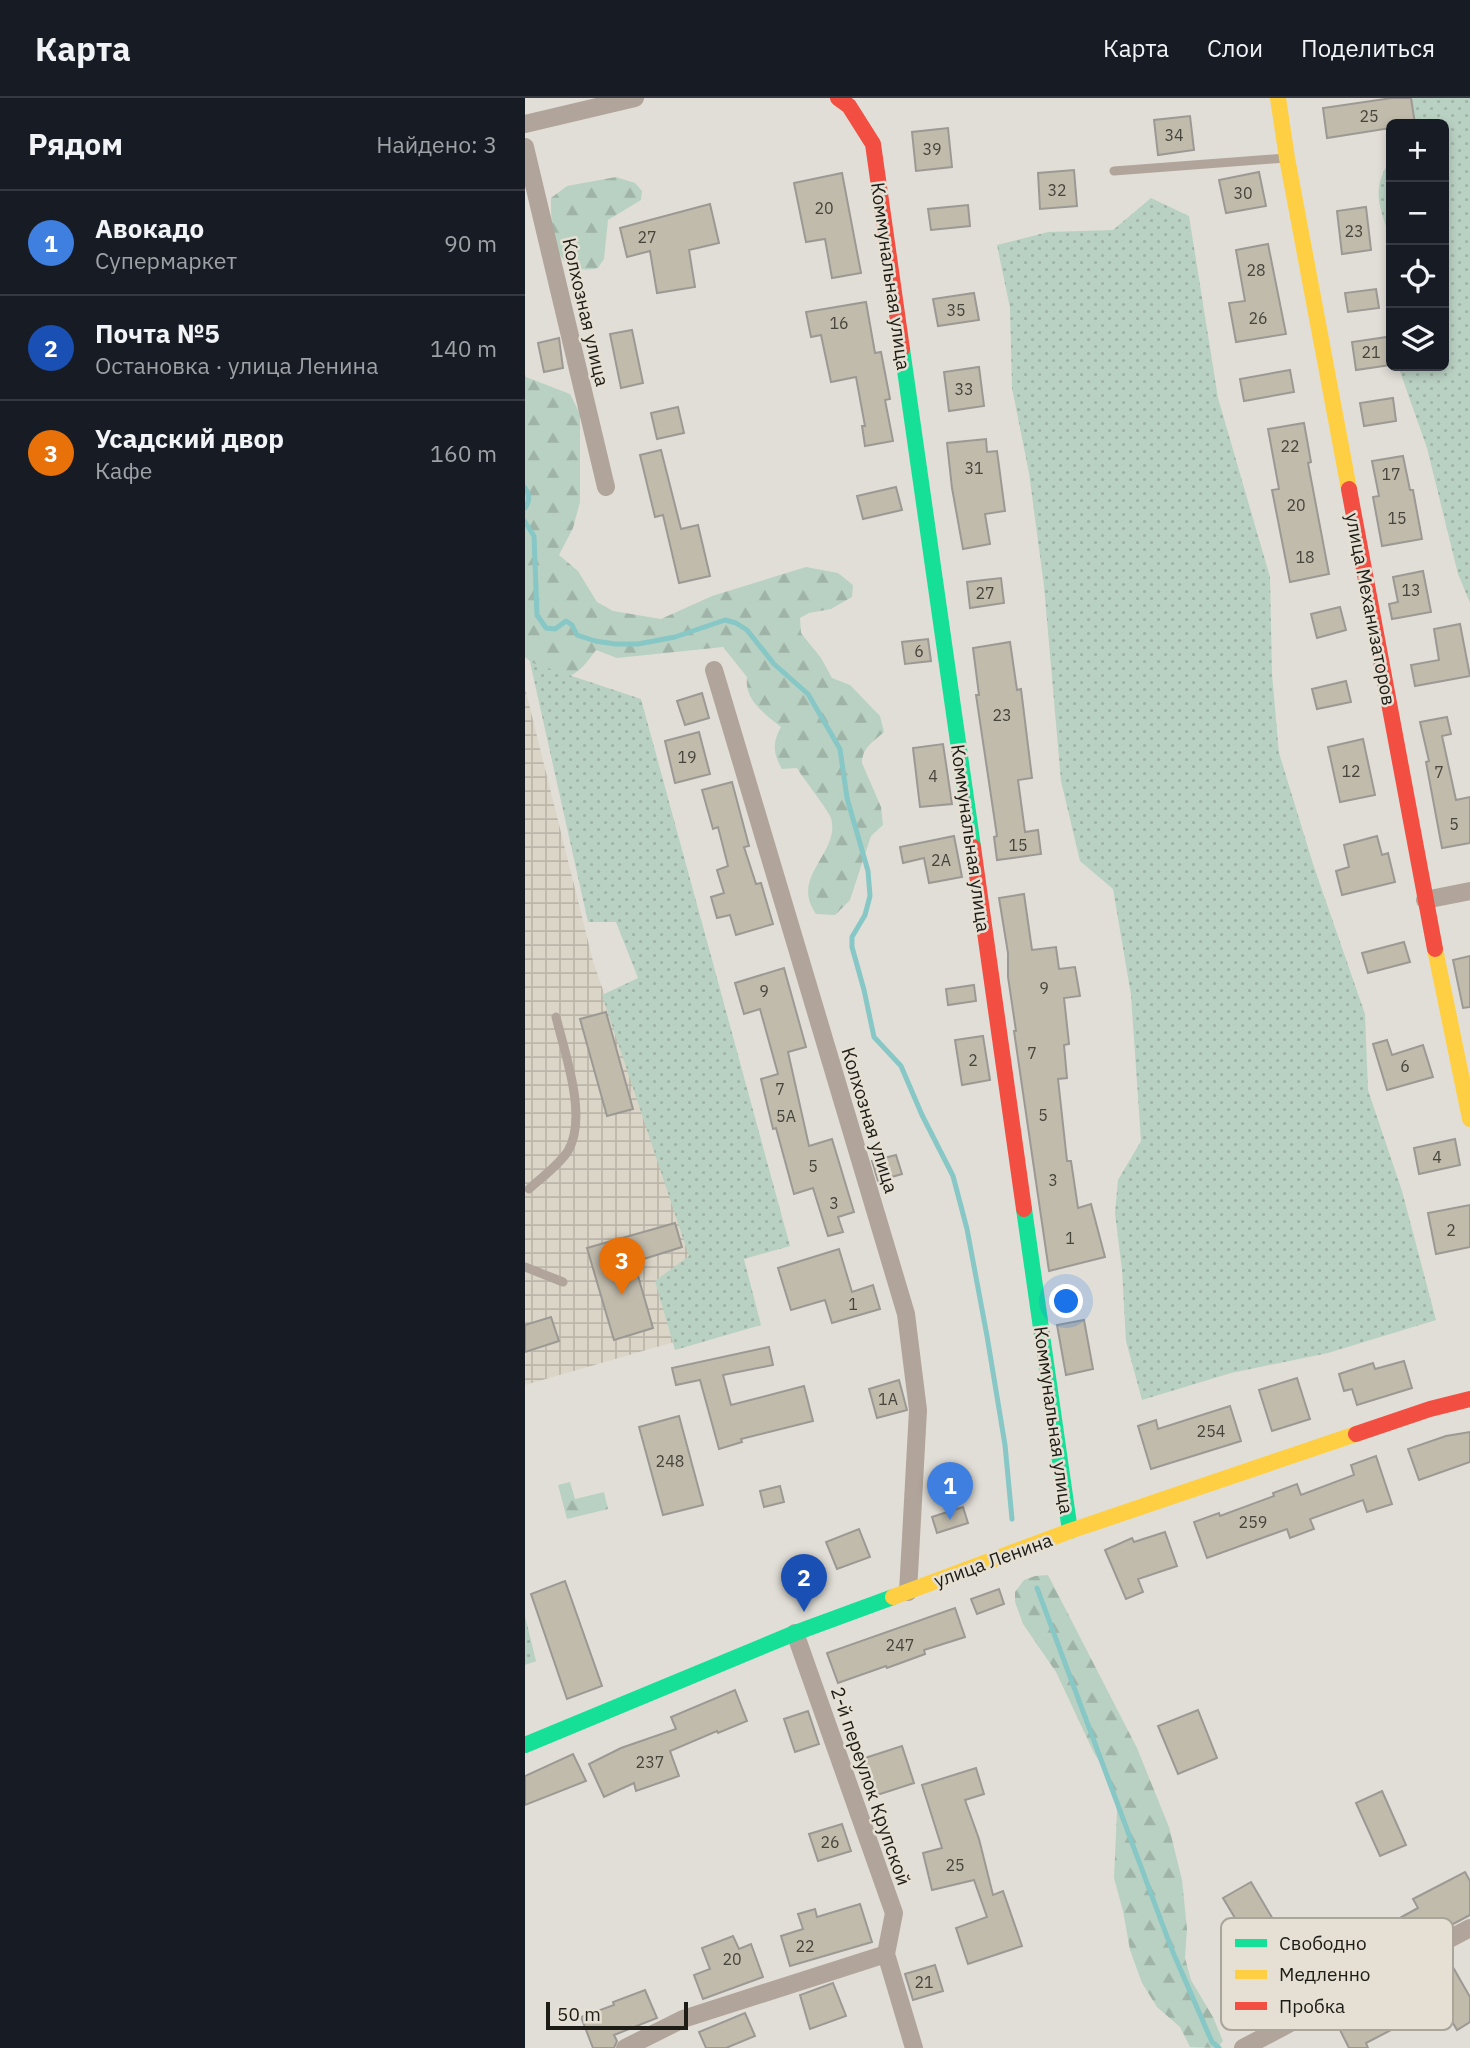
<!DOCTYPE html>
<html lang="ru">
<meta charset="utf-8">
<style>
:root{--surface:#171b24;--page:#20242c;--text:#f1f3f6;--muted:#9ea1a6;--line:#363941;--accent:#b1b1b0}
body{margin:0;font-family:"IBM Plex Sans",sans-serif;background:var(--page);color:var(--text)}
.controls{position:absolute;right:21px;top:21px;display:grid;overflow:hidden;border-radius:10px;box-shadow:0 4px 10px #0003}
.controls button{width:63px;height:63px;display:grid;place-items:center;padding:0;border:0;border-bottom:2px solid var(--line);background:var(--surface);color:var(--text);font:35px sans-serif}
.scale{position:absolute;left:21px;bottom:18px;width:142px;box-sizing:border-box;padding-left:7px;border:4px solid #1e1c17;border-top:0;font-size:19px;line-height:24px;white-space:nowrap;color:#1e1c17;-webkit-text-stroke:5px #e5e0d3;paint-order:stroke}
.you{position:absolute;left:542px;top:1204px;width:24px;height:24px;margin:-18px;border:5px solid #fff;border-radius:50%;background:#1a73e8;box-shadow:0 0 0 10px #1a73e833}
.badge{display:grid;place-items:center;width:46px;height:46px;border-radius:50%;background:var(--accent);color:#fff;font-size:23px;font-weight:700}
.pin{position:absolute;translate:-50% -58px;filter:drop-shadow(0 2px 4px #0008)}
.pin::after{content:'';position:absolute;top:37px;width:24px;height:21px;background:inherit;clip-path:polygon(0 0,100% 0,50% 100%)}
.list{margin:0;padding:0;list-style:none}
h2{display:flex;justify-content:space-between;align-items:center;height:91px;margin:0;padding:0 28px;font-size:30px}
h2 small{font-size:23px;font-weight:400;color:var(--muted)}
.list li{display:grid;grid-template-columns:46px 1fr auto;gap:21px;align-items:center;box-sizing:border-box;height:105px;padding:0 28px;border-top:2px solid var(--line)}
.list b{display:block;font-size:26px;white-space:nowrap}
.list p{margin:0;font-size:23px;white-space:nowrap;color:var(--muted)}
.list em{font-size:23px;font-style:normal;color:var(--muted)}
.icon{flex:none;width:38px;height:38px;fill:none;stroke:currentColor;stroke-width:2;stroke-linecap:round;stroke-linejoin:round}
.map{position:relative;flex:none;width:945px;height:1950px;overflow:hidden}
header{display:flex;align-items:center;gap:42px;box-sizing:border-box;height:98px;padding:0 35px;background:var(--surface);border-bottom:2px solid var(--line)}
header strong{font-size:33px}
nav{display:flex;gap:38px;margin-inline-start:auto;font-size:24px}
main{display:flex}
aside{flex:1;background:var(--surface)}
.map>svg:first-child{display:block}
</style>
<header>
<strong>Карта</strong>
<nav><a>Карта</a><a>Слои</a><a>Поделиться</a></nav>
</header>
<main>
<aside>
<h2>Рядом<small>Найдено: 3</small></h2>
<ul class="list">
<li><span class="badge" style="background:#3f7fe0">1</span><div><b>Авокадо</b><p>Супермаркет</p></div><em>90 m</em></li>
<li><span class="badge" style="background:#1a4fb4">2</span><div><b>Почта №5</b><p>Остановка · улица Ленина</p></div><em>140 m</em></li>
<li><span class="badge" style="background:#e8710a">3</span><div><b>Усадский двор</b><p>Кафе</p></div><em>160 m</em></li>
</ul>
</aside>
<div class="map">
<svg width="945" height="1950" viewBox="0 0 945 1950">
<defs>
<pattern id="industrial-grid" width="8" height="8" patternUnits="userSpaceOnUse" patternTransform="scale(1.75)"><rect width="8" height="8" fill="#dad5c6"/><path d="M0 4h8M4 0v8" fill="none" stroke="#bbb6a9"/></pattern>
<pattern id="forest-firs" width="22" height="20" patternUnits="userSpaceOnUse" patternTransform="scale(1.75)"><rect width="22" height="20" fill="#b9d1c2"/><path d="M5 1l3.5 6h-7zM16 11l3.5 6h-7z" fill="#9fb3a6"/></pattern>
<pattern id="garden-dots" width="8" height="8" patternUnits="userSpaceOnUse" patternTransform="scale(1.75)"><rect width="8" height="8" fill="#b9d1c2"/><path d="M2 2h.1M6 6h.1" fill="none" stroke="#9fb3a6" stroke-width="1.8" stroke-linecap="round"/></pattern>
</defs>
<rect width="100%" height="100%" fill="#e1ded7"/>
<polygon fill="url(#industrial-grid)" points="0,590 68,863 194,1231 0,1287"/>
<g fill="url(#forest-firs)">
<path d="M91,79l19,6 7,8 -1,9 -33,20 -4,39 -6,9c-46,11 -47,-38 -47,-70l16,-12z"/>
<path d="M0,276l1,3 44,17 10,20v88l-7,26 -14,27 19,16 19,31 16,9 48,8 51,-23 94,-29 32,6 15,12 -1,12 -21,12 -22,4 -9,5 1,15 20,25 11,20 18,7 30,31 4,16c-10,9 -22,16 -22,31l19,44 2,18 -12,11 -21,64 -15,15 -19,-1c-27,-38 25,-61 15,-96 -3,-8 -28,-40 -34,-50l-15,1c-9,-16 -10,-26 -1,-42 -16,-13 -37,-27 -34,-50l-24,-30 -106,11 -21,-8c-25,36 -39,35 -71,7z"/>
<polygon points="45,1384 50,1401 79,1394 83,1411 42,1421 33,1387"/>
<polygon points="523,1477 612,1650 644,1729 657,1782 662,1831 660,1860 666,1882 688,1919 698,1943 692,1950 665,1949 655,1929 632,1909 617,1885 605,1852 598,1813 589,1780 592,1713 585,1680 569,1655 531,1574 498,1526 490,1504 490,1494 499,1482 510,1478"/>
</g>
<g fill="url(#garden-dots)">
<polygon points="886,0 945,0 945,505 933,476 902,350 873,268 919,268 919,26 890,26"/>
<path d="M866,61v83c-10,-34 -22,-51 0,-83z"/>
<polygon points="626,100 664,118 693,300 745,479 747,576 754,655 788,766 840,916 843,992 877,1093 911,1222 803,1255 706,1275 617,1302 601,1243 597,1172 590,1115 593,1082 616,1043 606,897 588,791 555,763 536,683 519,488 504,375 487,290 485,210 472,147 523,134 588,132"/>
<polygon points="5,564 116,601 265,1148 219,1161 236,1227 150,1252 130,1183 164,1158 77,897 113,880 91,824 63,824"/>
<polygon points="0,1518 11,1563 0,1567"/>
</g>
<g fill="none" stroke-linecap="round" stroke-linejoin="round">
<g stroke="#87c7c6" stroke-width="5">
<path d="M0,390c5,7 5,12 0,20"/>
<polyline points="0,424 9,438 12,517 21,530 30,531 41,523 47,527 52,537 70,543 90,546 113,546 150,539 200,522 211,525 222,532 249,566 283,596 315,651 322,700 343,773 345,798 340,817 327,839 327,849 339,892 349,939 376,968 397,1017 428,1078 442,1131 462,1238 480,1347 487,1421"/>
<polyline points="512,1490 647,1852 687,1944 694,1950"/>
</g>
</g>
<g fill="#c1bbac" stroke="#9c9994" stroke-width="2">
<polygon points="867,0 886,0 890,26 866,26 866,30 802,40 798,10"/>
<polygon points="665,18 669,52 633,57 629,22"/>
<polygon points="423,30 427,69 391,73 387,34"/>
<polygon points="549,72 552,108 515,111 513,75"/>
<polygon points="734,74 741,108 701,115 694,82"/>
<polygon points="317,75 336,175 307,180 300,141 281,144 269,85"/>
<polygon points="185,106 194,145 164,152 170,189 132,195 125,153 102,159 95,130"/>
<polygon points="443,107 445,128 406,132 403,111"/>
<polygon points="841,109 846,152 817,156 812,113"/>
<polygon points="743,146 761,236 711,244 704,205 720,203 711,152"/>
<polygon points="851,191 854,210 823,214 820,195"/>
<polygon points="449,195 454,222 413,228 408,201"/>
<polygon points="341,204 350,255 356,254 365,301 360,302 368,343 340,348 337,328 340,328 331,279 306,284 296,237 286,239 281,214"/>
<polygon points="107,232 118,285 96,290 85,236"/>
<polygon points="862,239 866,267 831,272 827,244"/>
<polygon points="34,240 38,270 19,274 13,245"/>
<polygon points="454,269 459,308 424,313 419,274"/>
<polygon points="765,272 769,294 719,303 715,281"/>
<polygon points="868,300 871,323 839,328 835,305"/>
<polygon points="153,309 159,335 132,341 126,315"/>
<polygon points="779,325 786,364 783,365 804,476 765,484 747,392 754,391 743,331"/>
<polygon points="461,341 462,354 472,353 480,413 460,416 465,446 438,451 427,390 422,345"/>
<polygon points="136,352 156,431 173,427 185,478 154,485 138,417 130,419 115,357"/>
<polygon points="878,358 885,392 888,392 897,441 857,448 848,399 854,398 847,363"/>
<polygon points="371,389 377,412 338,421 332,398"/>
<polygon points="898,473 906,514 867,521 864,506 873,504 868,479"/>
<polygon points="476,480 479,505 445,510 442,484"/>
<polygon points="815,509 821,532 792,540 786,516"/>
<polygon points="935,526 945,578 890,588 886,567 914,562 909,531"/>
<polygon points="403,541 406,563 380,566 377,544"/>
<polygon points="485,544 492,592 496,591 507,680 493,682 500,734 513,732 516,756 472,762 469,739 472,738 451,597 454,597 448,550"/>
<polygon points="821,583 826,604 792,611 787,591"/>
<polygon points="177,595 184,620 160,627 152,603"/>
<polygon points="922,619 926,636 917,638 931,702 945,699 945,745 917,750 901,664 904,663 895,624"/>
<polygon points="174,634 185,676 150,685 140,643"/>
<polygon points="838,641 850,697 815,704 803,649"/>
<polygon points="418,646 427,706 395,709 388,650"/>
<polygon points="207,684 224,748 219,749 231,786 236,785 248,826 211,837 205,817 192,820 186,799 199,795 192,772 203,768 193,729 188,731 177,692"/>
<polygon points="429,738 437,779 404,785 399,760 378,765 375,749"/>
<polygon points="852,738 857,757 863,755 870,784 817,797 811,773 824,769 819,747"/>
<polygon points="499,796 507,852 531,849 534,871 550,869 555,898 539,900 544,946 539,947 542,980 533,981 542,1063 546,1063 553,1110 566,1106 580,1159 524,1173 489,933 491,933 483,879 483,855 474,800"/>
<polygon points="879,844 885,864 843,875 837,855"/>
<polygon points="945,858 945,909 938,910 928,862"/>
<polygon points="259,870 281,949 263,954 284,1048 307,1041 329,1114 313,1119 318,1134 303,1138 288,1090 269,1096 251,1030 248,1031 236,981 253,976 235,911 219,916 210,885"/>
<polygon points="449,887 451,903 423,907 421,891"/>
<polygon points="81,914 108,1011 82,1018 55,921"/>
<polygon points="458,938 465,982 437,987 430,942"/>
<polygon points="862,942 867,957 898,947 908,979 862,992 848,946"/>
<polygon points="930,1041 935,1067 894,1076 889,1050"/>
<polygon points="371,1057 377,1076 353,1083 347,1063"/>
<polygon points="945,1107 945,1149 911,1156 903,1115"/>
<polygon points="150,1125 157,1149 109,1164 128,1230 89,1242 62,1150"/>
<polygon points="314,1151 327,1194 348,1187 355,1211 307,1225 300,1202 266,1212 253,1170"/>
<polygon points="26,1219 34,1243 0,1254 0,1227"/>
<polygon points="559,1222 568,1271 541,1277 532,1227"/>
<polygon points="244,1249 248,1267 198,1277 206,1307 279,1288 288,1323 216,1341 217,1344 194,1351 175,1282 151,1287 147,1270"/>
<polygon points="879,1263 887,1290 832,1307 827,1291 819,1293 814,1276 848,1265 850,1271"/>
<polygon points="772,1280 785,1321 747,1333 734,1292"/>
<polygon points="374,1282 382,1312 352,1320 344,1291"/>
<polygon points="705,1308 716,1343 626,1371 613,1328 631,1322 633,1331"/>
<polygon points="154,1318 178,1407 138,1417 114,1329"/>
<polygon points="945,1334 945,1364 894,1382 883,1351 921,1338"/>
<polygon points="851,1358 867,1406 842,1414 838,1402 785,1421 789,1431 765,1440 762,1431 682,1460 669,1424 694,1415 695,1418 749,1398 748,1395 772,1386 776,1397 829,1377 826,1367"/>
<polygon points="255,1388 259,1404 239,1409 235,1393"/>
<polygon points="438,1409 443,1425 412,1435 407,1419"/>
<polygon points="334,1431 345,1459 312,1471 301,1444"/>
<polygon points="640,1434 652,1468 613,1481 618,1494 601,1501 580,1452 607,1440 609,1444"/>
<polygon points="40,1483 77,1588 42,1601 6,1496"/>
<polygon points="474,1491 479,1506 452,1516 446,1501"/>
<polygon points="430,1510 440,1539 399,1552 400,1556 362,1570 361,1568 313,1585 302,1555"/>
<polygon points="210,1592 222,1623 193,1635 192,1633 145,1653 154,1678 111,1693 109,1685 79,1699 64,1666 96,1650 151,1631 146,1619"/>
<polygon points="673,1612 692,1660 653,1676 633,1628"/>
<polygon points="283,1613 294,1646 270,1654 259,1621"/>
<polygon points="377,1648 389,1685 349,1698 337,1661"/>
<polygon points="48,1656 61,1683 0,1707 0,1678"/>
<polygon points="451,1670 459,1696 440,1702 454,1741 468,1797 478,1793 497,1848 443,1866 431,1830 462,1819 449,1782 407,1792 398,1755 417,1750 397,1687"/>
<polygon points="857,1693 881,1747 855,1758 831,1705"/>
<polygon points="317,1726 326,1753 293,1763 284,1736"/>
<polygon points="940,1774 945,1783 945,1817 868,1858 853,1832 893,1810 888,1801"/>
<polygon points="726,1784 749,1823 722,1840 698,1800"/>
<polygon points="335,1806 347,1844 265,1868 256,1838 278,1831 273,1816 290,1811 292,1819"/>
<polygon points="208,1838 214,1851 226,1846 238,1879 178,1901 169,1877 185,1871 177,1850"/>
<polygon points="925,1864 945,1899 945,1924 932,1932 920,1911 899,1923 880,1889"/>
<polygon points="410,1867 418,1893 388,1902 380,1876"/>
<polygon points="308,1885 321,1918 285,1931 275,1897"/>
<polygon points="120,1892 132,1920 89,1937 92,1943 89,1950 68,1950 56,1919 89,1907 88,1904"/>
<polygon points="854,1904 868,1931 841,1945 843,1950 824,1950 812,1926"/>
<polygon points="220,1915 230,1938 201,1950 181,1950 174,1934"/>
</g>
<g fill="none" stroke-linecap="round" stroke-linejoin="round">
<g stroke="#b1a49a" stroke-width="9">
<polyline points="589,73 760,60"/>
<path d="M4,1091c12,-11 30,-24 39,-38 20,-34 -3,-97 -12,-134"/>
<polyline points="0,1169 38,1184"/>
</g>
<g stroke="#b1a49a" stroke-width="18">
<polyline points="0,26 110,0"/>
<polyline points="0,49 81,389"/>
<polyline points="189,572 381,1216 393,1312 383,1494"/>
<polyline points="900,802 945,793"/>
<polyline points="270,1535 369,1815 361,1856 389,1950"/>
<polyline points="100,1950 158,1921 361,1856"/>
<polyline points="718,1950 945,1830"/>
</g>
<g stroke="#16e098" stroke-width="16">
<polyline points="377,251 448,749"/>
<polyline points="499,1111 545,1433"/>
<polyline points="0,1647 270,1535 368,1499"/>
</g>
<g stroke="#ffcf43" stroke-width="16">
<polyline points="753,0 762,60 824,391"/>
<polyline points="910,851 945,1021"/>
<polyline points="368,1499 545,1433 831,1336"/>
</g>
<g stroke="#f24e42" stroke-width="16">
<polyline points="313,0 324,8 348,46 377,251"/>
<polyline points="824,391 910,851"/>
<polyline points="448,749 499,1111"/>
<polyline points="831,1336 905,1311 945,1301"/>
</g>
</g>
<g text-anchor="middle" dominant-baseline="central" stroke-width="5" stroke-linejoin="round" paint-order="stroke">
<g font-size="16" fill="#47443c">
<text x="844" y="18">25</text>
<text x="649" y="37">34</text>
<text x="407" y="51">39</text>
<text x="532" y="92">32</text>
<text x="718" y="95">30</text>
<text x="299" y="110">20</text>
<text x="829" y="133">23</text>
<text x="122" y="139">27</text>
<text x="731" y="172">28</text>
<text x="431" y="212">35</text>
<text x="733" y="220">26</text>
<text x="314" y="225">16</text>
<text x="846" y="254">21</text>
<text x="439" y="291">33</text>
<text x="765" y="348">22</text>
<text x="449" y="370">31</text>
<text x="866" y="376">17</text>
<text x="771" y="407">20</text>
<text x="872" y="420">15</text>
<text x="780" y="459">18</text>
<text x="886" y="492">13</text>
<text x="460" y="495">27</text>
<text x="394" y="553">6</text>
<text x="477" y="617">23</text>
<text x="162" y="659">19</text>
<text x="826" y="673">12</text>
<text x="914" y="674">7</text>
<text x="408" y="678">4</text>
<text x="929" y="726">5</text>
<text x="493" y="747">15</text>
<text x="416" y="762">2А</text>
<text x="519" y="890">9</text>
<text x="239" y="893">9</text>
<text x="507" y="955">7</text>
<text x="448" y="962">2</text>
<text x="880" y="968">6</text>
<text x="255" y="991">7</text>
<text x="518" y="1017">5</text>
<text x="261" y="1018">5А</text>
<text x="912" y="1059">4</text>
<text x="288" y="1068">5</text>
<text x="528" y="1082">3</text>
<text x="309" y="1105">3</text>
<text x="926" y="1132">2</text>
<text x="545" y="1140">1</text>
<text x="328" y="1206">1</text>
<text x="363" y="1301">1А</text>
<text x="686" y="1333">254</text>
<text x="145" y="1363">248</text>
<text x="728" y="1424">259</text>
<text x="375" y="1547">247</text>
<text x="125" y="1664">237</text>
<text x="305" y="1744">26</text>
<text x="430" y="1767">25</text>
<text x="280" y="1848">22</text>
<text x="207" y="1861">20</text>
<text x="399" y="1884">21</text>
</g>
<g font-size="19" fill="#1e1c17" stroke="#e5e0d3">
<text transform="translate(366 178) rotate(82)">Коммунальная улица</text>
<text transform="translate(61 214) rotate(77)">Колхозная улица</text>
<text transform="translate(846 511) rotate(79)">улица Механизаторов</text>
<text transform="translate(446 740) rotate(82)">Коммунальная улица</text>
<text transform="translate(345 1022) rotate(73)">Колхозная улица</text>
<text transform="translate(529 1322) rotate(82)">Коммунальная улица</text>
<text transform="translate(468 1462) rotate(-20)">улица Ленина</text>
<text transform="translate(346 1688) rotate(71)">2-й переулок Крупской</text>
</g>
</g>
<rect x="696" y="1820" width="232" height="112" rx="10" fill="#e5e0d3" stroke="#a9a59b" stroke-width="2"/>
<rect x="710" y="1841" width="32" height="8" fill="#16e098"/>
<rect x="710" y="1872" width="32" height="9" fill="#ffcf43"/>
<rect x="710" y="1904" width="32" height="8" fill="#f24e42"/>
<g font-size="19" fill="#1e1c17">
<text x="754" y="1852">Свободно</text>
<text x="754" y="1883">Медленно</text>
<text x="754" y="1915">Пробка</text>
</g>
</svg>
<div class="controls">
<button>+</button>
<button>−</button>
<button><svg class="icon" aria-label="locate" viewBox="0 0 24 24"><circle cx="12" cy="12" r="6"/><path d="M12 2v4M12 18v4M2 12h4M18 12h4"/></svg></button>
<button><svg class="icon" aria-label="layers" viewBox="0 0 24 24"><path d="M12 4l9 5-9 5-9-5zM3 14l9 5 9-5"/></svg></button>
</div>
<div class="scale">50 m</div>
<div class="you"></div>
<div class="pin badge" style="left:425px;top:1422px;background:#3f7fe0">1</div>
<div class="pin badge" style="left:279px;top:1514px;background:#1a4fb4">2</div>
<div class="pin badge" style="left:97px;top:1197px;background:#e8710a">3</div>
</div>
</main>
